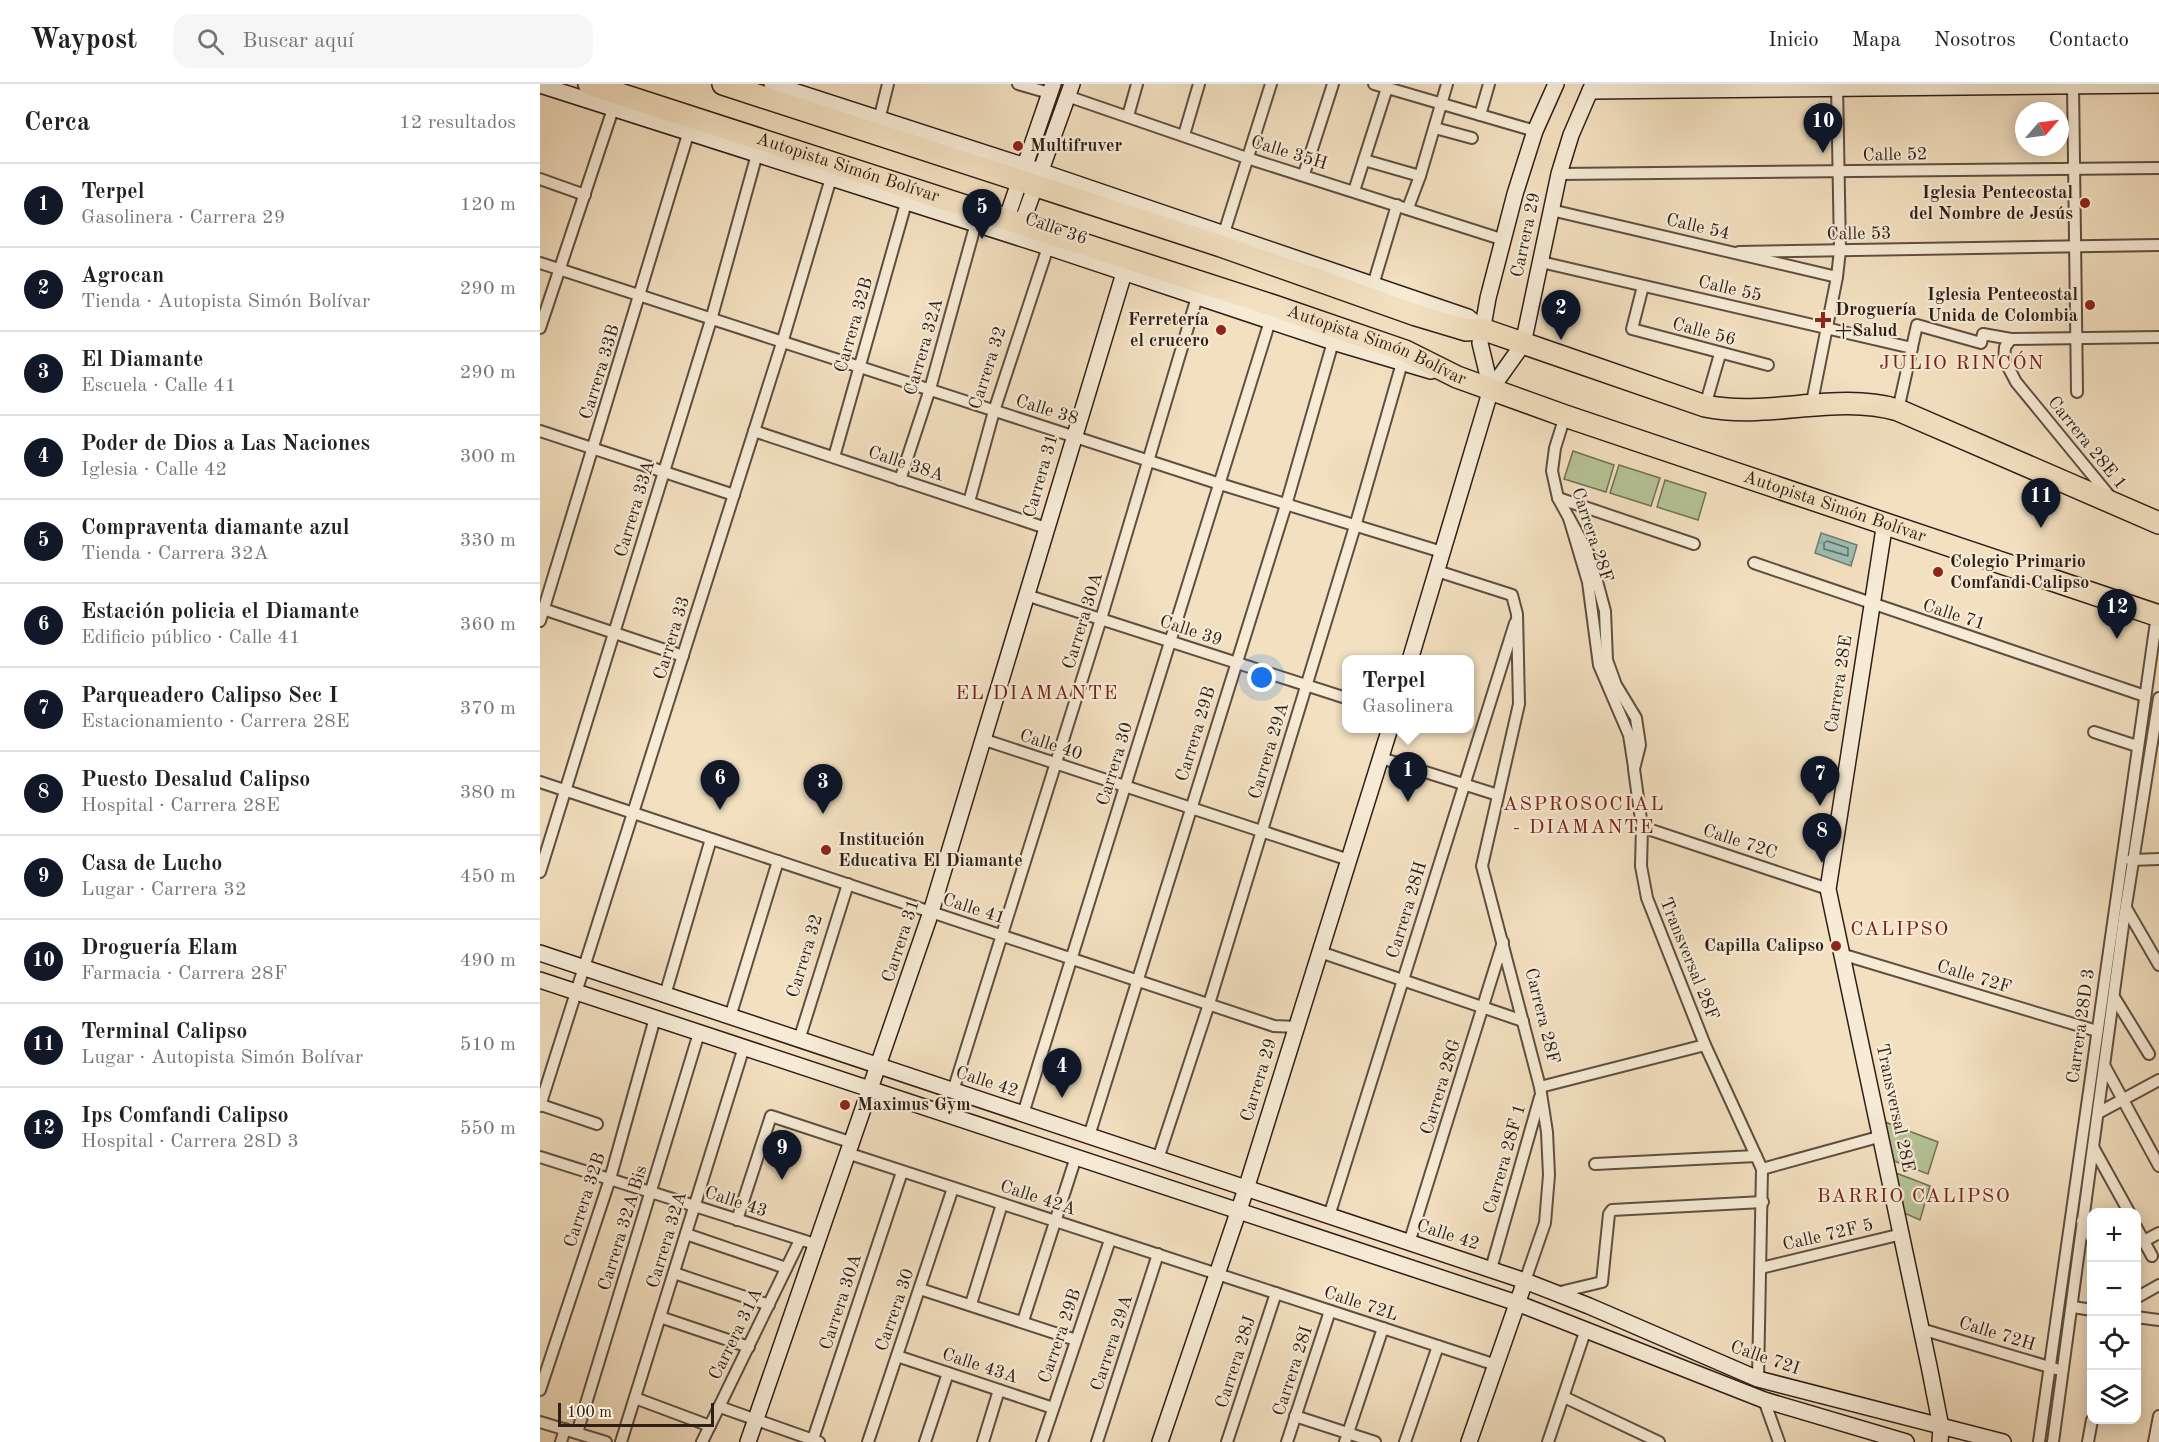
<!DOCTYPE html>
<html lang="es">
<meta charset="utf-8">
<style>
:root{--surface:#fff;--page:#f6f6f6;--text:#202124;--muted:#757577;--line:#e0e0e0;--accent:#111827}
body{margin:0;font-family:"Old Standard TT",serif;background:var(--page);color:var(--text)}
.controls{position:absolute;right:18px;bottom:18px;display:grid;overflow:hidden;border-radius:12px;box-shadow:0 3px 15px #0003}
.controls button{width:54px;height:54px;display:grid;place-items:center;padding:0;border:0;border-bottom:2px solid var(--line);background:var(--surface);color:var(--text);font:30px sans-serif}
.compass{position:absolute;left:1475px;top:18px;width:54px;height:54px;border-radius:50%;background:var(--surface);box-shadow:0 3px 15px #0003;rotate:62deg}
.scale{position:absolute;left:18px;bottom:15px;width:156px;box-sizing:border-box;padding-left:6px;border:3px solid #2f1e18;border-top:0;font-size:16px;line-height:21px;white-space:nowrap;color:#2f1e18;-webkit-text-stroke:4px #f7ebd6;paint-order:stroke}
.you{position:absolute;left:722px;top:594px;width:21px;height:21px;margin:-15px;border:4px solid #fff;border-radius:50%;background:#1a73e8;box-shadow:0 0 0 9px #1a73e833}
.badge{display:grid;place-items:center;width:39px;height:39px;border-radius:50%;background:var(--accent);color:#fff;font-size:20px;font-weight:700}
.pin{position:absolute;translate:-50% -50px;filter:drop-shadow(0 2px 3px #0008)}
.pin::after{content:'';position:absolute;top:32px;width:21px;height:18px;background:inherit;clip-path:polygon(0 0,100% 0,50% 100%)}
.popup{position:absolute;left:802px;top:571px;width:132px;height:78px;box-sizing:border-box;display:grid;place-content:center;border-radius:12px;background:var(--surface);filter:drop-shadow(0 2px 4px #0005);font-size:20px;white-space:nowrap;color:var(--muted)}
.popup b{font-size:22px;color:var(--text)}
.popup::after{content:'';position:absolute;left:50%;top:100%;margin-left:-12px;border:12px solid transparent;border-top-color:var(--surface)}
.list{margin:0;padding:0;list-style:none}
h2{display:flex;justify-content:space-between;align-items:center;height:78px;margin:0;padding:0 24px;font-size:26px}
h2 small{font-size:20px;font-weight:400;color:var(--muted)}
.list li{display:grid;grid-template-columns:39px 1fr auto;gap:18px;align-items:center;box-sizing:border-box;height:84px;padding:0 24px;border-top:2px solid var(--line)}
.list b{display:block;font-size:22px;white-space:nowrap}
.list p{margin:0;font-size:20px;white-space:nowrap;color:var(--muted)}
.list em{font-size:20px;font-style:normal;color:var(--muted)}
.icon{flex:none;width:33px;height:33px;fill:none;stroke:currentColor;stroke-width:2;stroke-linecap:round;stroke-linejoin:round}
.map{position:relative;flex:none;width:1619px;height:1358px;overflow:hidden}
header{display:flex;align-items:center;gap:36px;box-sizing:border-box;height:84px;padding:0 30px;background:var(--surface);border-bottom:2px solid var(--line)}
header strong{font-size:28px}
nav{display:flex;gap:33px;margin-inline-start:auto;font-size:21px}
.search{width:420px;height:54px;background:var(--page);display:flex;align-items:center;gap:15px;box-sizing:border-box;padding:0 21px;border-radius:18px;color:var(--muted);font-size:22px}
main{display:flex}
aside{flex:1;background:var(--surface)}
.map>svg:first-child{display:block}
</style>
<header>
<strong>Waypost</strong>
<div class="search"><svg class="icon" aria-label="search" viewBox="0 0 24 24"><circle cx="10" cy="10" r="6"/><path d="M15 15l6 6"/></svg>Buscar aquí</div>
<nav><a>Inicio</a><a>Mapa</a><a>Nosotros</a><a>Contacto</a></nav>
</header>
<main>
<aside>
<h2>Cerca<small>12 resultados</small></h2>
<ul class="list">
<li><span class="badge">1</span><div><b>Terpel</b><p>Gasolinera · Carrera 29</p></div><em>120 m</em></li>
<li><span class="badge">2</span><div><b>Agrocan</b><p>Tienda · Autopista Simón Bolívar</p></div><em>290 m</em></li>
<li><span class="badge">3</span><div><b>El Diamante</b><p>Escuela · Calle 41</p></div><em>290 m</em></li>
<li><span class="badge">4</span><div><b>Poder de Dios a Las Naciones</b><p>Iglesia · Calle 42</p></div><em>300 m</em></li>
<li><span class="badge">5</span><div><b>Compraventa diamante azul</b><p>Tienda · Carrera 32A</p></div><em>330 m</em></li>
<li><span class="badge">6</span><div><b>Estación policia el Diamante</b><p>Edificio público · Calle 41</p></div><em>360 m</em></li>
<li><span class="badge">7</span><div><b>Parqueadero Calipso Sec I</b><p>Estacionamiento · Carrera 28E</p></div><em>370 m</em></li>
<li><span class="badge">8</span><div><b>Puesto Desalud Calipso</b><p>Hospital · Carrera 28E</p></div><em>380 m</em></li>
<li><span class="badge">9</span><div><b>Casa de Lucho</b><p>Lugar · Carrera 32</p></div><em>450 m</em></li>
<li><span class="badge">10</span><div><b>Droguería Elam</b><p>Farmacia · Carrera 28F</p></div><em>490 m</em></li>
<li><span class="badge">11</span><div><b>Terminal Calipso</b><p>Lugar · Autopista Simón Bolívar</p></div><em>510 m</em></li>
<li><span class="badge">12</span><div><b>Ips Comfandi Calipso</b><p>Hospital · Carrera 28D 3</p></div><em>550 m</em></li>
</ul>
</aside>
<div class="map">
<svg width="1619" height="1358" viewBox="0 0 1619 1358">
<defs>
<pattern id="water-ripples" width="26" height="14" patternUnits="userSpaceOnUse" patternTransform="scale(1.5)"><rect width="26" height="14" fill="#9bbdb2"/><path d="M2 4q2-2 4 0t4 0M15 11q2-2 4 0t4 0" fill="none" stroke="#86a298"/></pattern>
</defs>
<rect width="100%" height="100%" fill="#f3e0c0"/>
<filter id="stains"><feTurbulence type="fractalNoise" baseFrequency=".00333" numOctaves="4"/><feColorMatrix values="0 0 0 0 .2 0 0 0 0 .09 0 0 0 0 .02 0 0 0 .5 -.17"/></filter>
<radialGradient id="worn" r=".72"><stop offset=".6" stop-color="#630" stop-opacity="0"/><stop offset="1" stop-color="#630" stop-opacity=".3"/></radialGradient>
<g fill="#b5c396" stroke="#727057" stroke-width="1.5">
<polygon points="1033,367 1074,381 1066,408 1024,395"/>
<polygon points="1079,381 1120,394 1111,422 1070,409"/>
<polygon points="1125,396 1166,409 1158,436 1117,423"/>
<polygon points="1345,1038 1398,1058 1388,1090 1354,1077"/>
<polygon points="1356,1089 1390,1102 1380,1136 1364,1129"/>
</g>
<polygon fill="url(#water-ripples)" stroke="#707d74" stroke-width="1.5" points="1281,449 1317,461 1311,482 1275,469"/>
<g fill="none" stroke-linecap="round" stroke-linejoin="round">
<polygon stroke="#656e65" stroke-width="1.5" points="1287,457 1308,464 1308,472 1284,465 1284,459"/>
<defs>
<g id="street">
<polyline points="478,0 509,9"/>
<polyline points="834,0 995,47"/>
<polyline points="1533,0 1537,308"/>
<polyline points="527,12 707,74 961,155"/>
<polyline points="940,31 949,0"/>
<polyline points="588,32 597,0"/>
<polyline points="339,36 348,0"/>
<polyline points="895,44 932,54"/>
<polyline points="644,51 659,0"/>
<polyline points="824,76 880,92"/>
<polyline points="764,90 793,0"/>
<polyline points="1019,90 1619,84"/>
<polyline points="0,95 45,111"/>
<polyline points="814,107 847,4"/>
<polyline points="868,124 880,92 907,0"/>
<polyline points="1011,126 1297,193"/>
<polyline points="684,149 731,0"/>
<polyline points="1199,168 1619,161"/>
<polyline points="1001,178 1372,264"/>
<polyline points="0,179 680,400 902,468"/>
<polyline points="833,201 857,121"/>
<polyline points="1103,202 1092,245 1228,281"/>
<polyline points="0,244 73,25"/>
<polyline points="1471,255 1465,263 1464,275 1476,298 1572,415"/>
<polyline points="1165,322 1180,270"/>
<polyline points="1271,323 1297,193 1300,166 1297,0"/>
<polyline points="1358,326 1377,241 1441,259 1443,250 1471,255 1619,253"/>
<polyline points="1025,332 1015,364 1012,387 1018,414 1029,434 1048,498 1059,581 1089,651 1094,683"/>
<polyline points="0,347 194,411"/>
<polyline points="214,347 506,444"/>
<polyline points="294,373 366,119"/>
<polyline points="360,396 390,305 436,139"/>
<polyline points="1018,414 1154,460"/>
<polyline points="429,418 454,327 508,163"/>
<polyline points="1029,434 1050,472 1058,501 1065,527 1067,576 1076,601 1096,634 1100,661 1094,685 1102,743 1101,782 1107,814 1165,961 1222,1085 1218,1295"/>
<polyline points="1214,479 1605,612"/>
<polyline points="897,487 972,511 977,530 979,620 942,782 1000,1003 1007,1048 1009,1091 1005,1139 985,1197"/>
<polyline points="486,511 806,614"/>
<polyline points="0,524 143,572"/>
<polyline points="0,537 149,47"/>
<polyline points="1554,648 1597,662"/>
<polyline points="442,655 809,776"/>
<polyline points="841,674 958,711"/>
<polyline points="0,698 734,942 757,943"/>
<polyline points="1102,743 1288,805"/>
<polyline points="1591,776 1619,775"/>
<polyline points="0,788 171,236 217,70"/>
<polyline points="1586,824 1619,881"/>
<polyline points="780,868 983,937"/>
<polyline points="1301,870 1557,947"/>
<polyline points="125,911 171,755"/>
<polyline points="1574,913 1609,970"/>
<polyline points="190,933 238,777"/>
<polyline points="259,956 308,800"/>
<polyline points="1564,981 1619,1082"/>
<polyline points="1000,1003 1165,961"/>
<polyline points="413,1007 561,535 657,213"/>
<polyline points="1,1021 57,1040"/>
<polyline points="0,1022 242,259 291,94"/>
<polyline points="1558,1029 1619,996"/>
<polyline points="483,1030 730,237"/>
<polyline points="549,1052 746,421 793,258"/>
<polyline points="1553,1063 1589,1128"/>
<polyline points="310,1070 956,1281"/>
<polyline points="0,1073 278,1161"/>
<polyline points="618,1075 669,920 816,439 864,272"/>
<polyline points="1055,1080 1216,1072"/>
<polyline points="1222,1085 1342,1052"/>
<polyline points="789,1132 975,539"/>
<polyline points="197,1136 231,1032 313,1059"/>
<polyline points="1542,1137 1552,1155"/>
<polyline points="1596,1143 1612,1172"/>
<polyline points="146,1150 246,1184"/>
<polyline points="1604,1157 1619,1149"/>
<polyline points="869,1159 963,858"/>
<polyline points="1221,1184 1362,1150"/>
<polyline points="951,1185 1000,1013"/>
<polyline points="134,1189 229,1221"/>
<polyline points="380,1205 536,1256"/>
<polyline points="1016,1209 1062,1198 1069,1130 1072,1126 1223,1118"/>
<polyline points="1596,1214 1619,1201"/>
<polyline points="431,1220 462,1120"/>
<polyline points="1533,1223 1552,1226"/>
<polyline points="120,1233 209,1263"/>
<polyline points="1596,1233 1619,1236"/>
<polyline points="483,1237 536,1073"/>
<polyline points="1381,1245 1516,1285"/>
<polyline points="357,1272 513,1324"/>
<polyline points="0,1306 70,1095 115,934"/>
<polyline points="1024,1313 1119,1358"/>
<polyline points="95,1314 170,1342"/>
<polyline points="1224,1316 1239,1358"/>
<polyline points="180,1323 279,1358"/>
<polyline points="755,1332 835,1358"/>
<polyline points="0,1338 66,1358"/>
<polyline points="37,1349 159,949"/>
<polyline points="21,1358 25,1345"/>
<polyline points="81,1358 204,963"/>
<polyline points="162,1358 260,1156"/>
<polyline points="272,1358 362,1088"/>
<polyline points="328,1358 413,1104"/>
<polyline points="385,1358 408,1289"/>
<polyline points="443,1358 459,1306"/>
<polyline points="502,1358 570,1156"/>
<polyline points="557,1358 618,1170"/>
<polyline points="687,1358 736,1209"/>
<polyline points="747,1358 790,1227"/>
<polyline points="805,1358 843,1244"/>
<polyline points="865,1358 898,1262"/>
<polyline points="1008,1358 1046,1245"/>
<polyline points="1499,1358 1617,531"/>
<polyline points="1513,1358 1584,834 1619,614"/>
<polyline points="1548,1358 1552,1336"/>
<polyline points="1614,1358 1619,1332"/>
</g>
<g id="secondary">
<polyline points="232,0 476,79 928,233 942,245"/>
<polyline points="0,1 508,163 793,258 891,287"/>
<polyline points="1050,7 1619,1"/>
<polyline points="463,145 513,0"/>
<polyline points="478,150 532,0"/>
<polyline points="951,305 940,259 948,214 975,110 995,47 1016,0"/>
<polyline points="1345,438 1288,805 1389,1282 1401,1343 1400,1358"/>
<polyline points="870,576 951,305 983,260 1019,90 1031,51 1053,0"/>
<polyline points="0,869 985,1197 1049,1222 1218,1295 1463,1358"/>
<polyline points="0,896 977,1219 1224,1316 1366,1358"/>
<polyline points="208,1358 391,828 584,189"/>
<polyline points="620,1358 706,1105 850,644"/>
<polyline points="929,1358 985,1197"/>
</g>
<g id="highway">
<path id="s1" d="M49,0l685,222 131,45 52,26 108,39 594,200"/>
<path d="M183,0l498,162 195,69 50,15 16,-1 223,77c64,13 130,-14 193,4l261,113"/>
</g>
</defs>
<use href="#street" stroke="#604e42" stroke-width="14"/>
<use href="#secondary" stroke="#2f1e18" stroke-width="18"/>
<use href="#highway" stroke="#2f1e18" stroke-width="24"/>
<use href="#street" stroke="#f7ebd6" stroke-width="10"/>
<use href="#secondary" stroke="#f7ebd6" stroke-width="15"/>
<use href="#highway" stroke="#f3e0c0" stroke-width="21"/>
</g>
<g fill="#8f2418" stroke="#f7ebd6" stroke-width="2">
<circle cx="478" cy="62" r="6"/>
<circle cx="1545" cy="119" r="6"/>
<circle cx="1550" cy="221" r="6"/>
<path d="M1280 227h6v6h6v6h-6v6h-6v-6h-6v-6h6z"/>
<circle cx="681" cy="246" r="6"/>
<circle cx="1398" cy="488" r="6"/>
<circle cx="286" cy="766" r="6"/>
<circle cx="1296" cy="862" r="6"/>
<circle cx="305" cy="1021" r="6"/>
</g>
<g text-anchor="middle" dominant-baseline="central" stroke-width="4.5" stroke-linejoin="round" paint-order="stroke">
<g font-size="18" font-weight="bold" fill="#2f1e18" stroke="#f7ebd6" text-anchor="start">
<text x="490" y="62">Multifruver</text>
<text x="1533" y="109" text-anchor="end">Iglesia Pentecostal<tspan x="1533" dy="21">del Nombre de Jesús</tspan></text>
<text x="1538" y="211" text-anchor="end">Iglesia Pentecostal<tspan x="1538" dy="21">Unida de Colombia</tspan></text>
<text x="1295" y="226">Droguería<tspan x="1295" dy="21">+Salud</tspan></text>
<text x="669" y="236" text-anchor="end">Ferretería<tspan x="669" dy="21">el crucero</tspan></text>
<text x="1410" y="478">Colegio Primario<tspan x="1410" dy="21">Comfandi Calipso</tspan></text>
<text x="298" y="756">Institución<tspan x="298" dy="21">Educativa El Diamante</tspan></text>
<text x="1284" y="862" text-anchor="end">Capilla Calipso</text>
<text x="317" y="1021">Maximus Gym</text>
</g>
<g font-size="18" fill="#2f1e18" stroke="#f7ebd6">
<text transform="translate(749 69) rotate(17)">Calle 35H</text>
<text transform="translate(1355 71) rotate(-1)">Calle 52</text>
<text stroke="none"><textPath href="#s1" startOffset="272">Autopista Simón Bolívar</textPath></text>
<text transform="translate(1158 143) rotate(13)">Calle 54</text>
<text transform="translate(516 145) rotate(19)">Calle 36</text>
<text transform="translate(1319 150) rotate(-1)">Calle 53</text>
<text transform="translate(986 151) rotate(-78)">Carrera 29</text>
<text transform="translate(1190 205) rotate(13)">Calle 55</text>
<text transform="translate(314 241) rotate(-74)">Carrera 32B</text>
<text transform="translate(1164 248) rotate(15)">Calle 56</text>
<text stroke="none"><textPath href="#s1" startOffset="830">Autopista Simón Bolívar</textPath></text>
<text transform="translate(384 263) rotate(-74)">Carrera 32A</text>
<text transform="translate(448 284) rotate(-72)">Carrera 32</text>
<text transform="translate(60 288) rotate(-73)">Carrera 33B</text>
<text transform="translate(507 326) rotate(17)">Calle 38</text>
<text transform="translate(1547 359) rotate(51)">Carrera 28E 1</text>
<text transform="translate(366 380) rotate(18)">Calle 38A</text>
<text transform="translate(501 392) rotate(-74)">Carrera 31</text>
<text stroke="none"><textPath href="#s1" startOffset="1316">Autopista Simón Bolívar</textPath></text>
<text transform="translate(95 425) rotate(-73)">Carrera 33A</text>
<text transform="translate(1052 451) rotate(72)">Carrera 28F</text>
<text transform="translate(1414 531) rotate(18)">Calle 71</text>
<text transform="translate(543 537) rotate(-73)">Carrera 30A</text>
<text transform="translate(651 547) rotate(18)">Calle 39</text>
<text transform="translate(132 554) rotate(-73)">Carrera 33</text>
<text transform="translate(1299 600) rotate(-81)">Carrera 28E</text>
<text transform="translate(656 650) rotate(-73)">Carrera 29B</text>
<text transform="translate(511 661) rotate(18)">Calle 40</text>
<text transform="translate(729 667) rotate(-73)">Carrera 29A</text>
<text transform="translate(575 680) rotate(-73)">Carrera 30</text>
<text transform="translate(1200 758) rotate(18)">Calle 72C</text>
<text transform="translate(434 825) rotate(18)">Calle 41</text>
<text transform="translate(867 826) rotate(-73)">Carrera 28H</text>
<text transform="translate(361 857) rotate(-72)">Carrera 31</text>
<text transform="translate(265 872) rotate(-73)">Carrera 32</text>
<text transform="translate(1149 875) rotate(68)">Transversal 28F</text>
<text transform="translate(1434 893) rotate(17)">Calle 72F</text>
<text transform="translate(1002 932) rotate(76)">Carrera 28F</text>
<text transform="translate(1541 942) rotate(-82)">Carrera 28D 3</text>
<text transform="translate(719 996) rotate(-73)">Carrera 29</text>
<text transform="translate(447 998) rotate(18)">Calle 42</text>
<text transform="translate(901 1003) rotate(-73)">Carrera 28G</text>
<text transform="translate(1355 1024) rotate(78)">Transversal 28E</text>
<text transform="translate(965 1075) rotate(-74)">Carrera 28F 1</text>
<text transform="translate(498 1114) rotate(18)">Calle 42A</text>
<text transform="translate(45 1116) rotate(-72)">Carrera 32B</text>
<text transform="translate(196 1118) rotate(18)">Calle 43</text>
<text transform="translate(83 1144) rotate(-73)">Carrera 32A Bis</text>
<text transform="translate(908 1151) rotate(18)">Calle 42</text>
<text transform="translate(1288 1151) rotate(-13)">Calle 72F 5</text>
<text transform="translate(127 1156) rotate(-73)">Carrera 32A</text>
<text transform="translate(301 1218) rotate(-72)">Carrera 30A</text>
<text transform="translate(821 1220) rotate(18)">Calle 72L</text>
<text transform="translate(355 1226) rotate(-71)">Carrera 30</text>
<text transform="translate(196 1250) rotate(-64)">Carrera 31A</text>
<text transform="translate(1457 1250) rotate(17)">Calle 72H</text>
<text transform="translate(520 1252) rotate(-71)">Carrera 29B</text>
<text transform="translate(572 1259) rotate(-72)">Carrera 29A</text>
<text transform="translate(1225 1274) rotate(19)">Calle 72I</text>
<text transform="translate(696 1278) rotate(-72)">Carrera 28J</text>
<text transform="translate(440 1282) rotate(18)">Calle 43A</text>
<text transform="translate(753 1287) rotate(-72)">Carrera 28I</text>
</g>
<g font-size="20" letter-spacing="1.5" fill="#7a1f14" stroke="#f7ebd6">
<text x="1422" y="280">JULIO RINCÓN</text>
<text x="497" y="610">EL DIAMANTE</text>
<text x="1044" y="721">ASPROSOCIAL<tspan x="1044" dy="23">- DIAMANTE</tspan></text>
<text x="1360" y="846">CALIPSO</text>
<text x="1374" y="1113">BARRIO CALIPSO</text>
</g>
</g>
<rect width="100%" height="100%" filter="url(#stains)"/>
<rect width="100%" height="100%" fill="url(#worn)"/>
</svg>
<div class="controls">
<button>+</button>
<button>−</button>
<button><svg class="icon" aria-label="locate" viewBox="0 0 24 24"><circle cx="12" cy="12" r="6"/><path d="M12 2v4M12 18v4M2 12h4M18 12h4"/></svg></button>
<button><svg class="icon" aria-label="layers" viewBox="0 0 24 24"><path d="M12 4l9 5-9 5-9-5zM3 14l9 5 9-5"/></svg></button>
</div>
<svg class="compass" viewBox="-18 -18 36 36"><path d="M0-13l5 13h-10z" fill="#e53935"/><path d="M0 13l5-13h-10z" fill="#757577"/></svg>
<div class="scale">100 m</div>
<div class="you"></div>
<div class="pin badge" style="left:868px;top:718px">1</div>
<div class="popup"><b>Terpel</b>Gasolinera</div>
<div class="pin badge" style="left:1021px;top:256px">2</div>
<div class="pin badge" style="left:283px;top:730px">3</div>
<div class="pin badge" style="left:522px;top:1014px">4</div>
<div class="pin badge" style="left:442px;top:155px">5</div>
<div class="pin badge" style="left:180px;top:726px">6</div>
<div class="pin badge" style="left:1280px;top:722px">7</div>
<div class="pin badge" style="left:1282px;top:779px">8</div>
<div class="pin badge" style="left:242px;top:1096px">9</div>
<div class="pin badge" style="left:1283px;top:69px">10</div>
<div class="pin badge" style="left:1501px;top:444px">11</div>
<div class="pin badge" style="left:1577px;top:555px">12</div>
</div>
</main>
